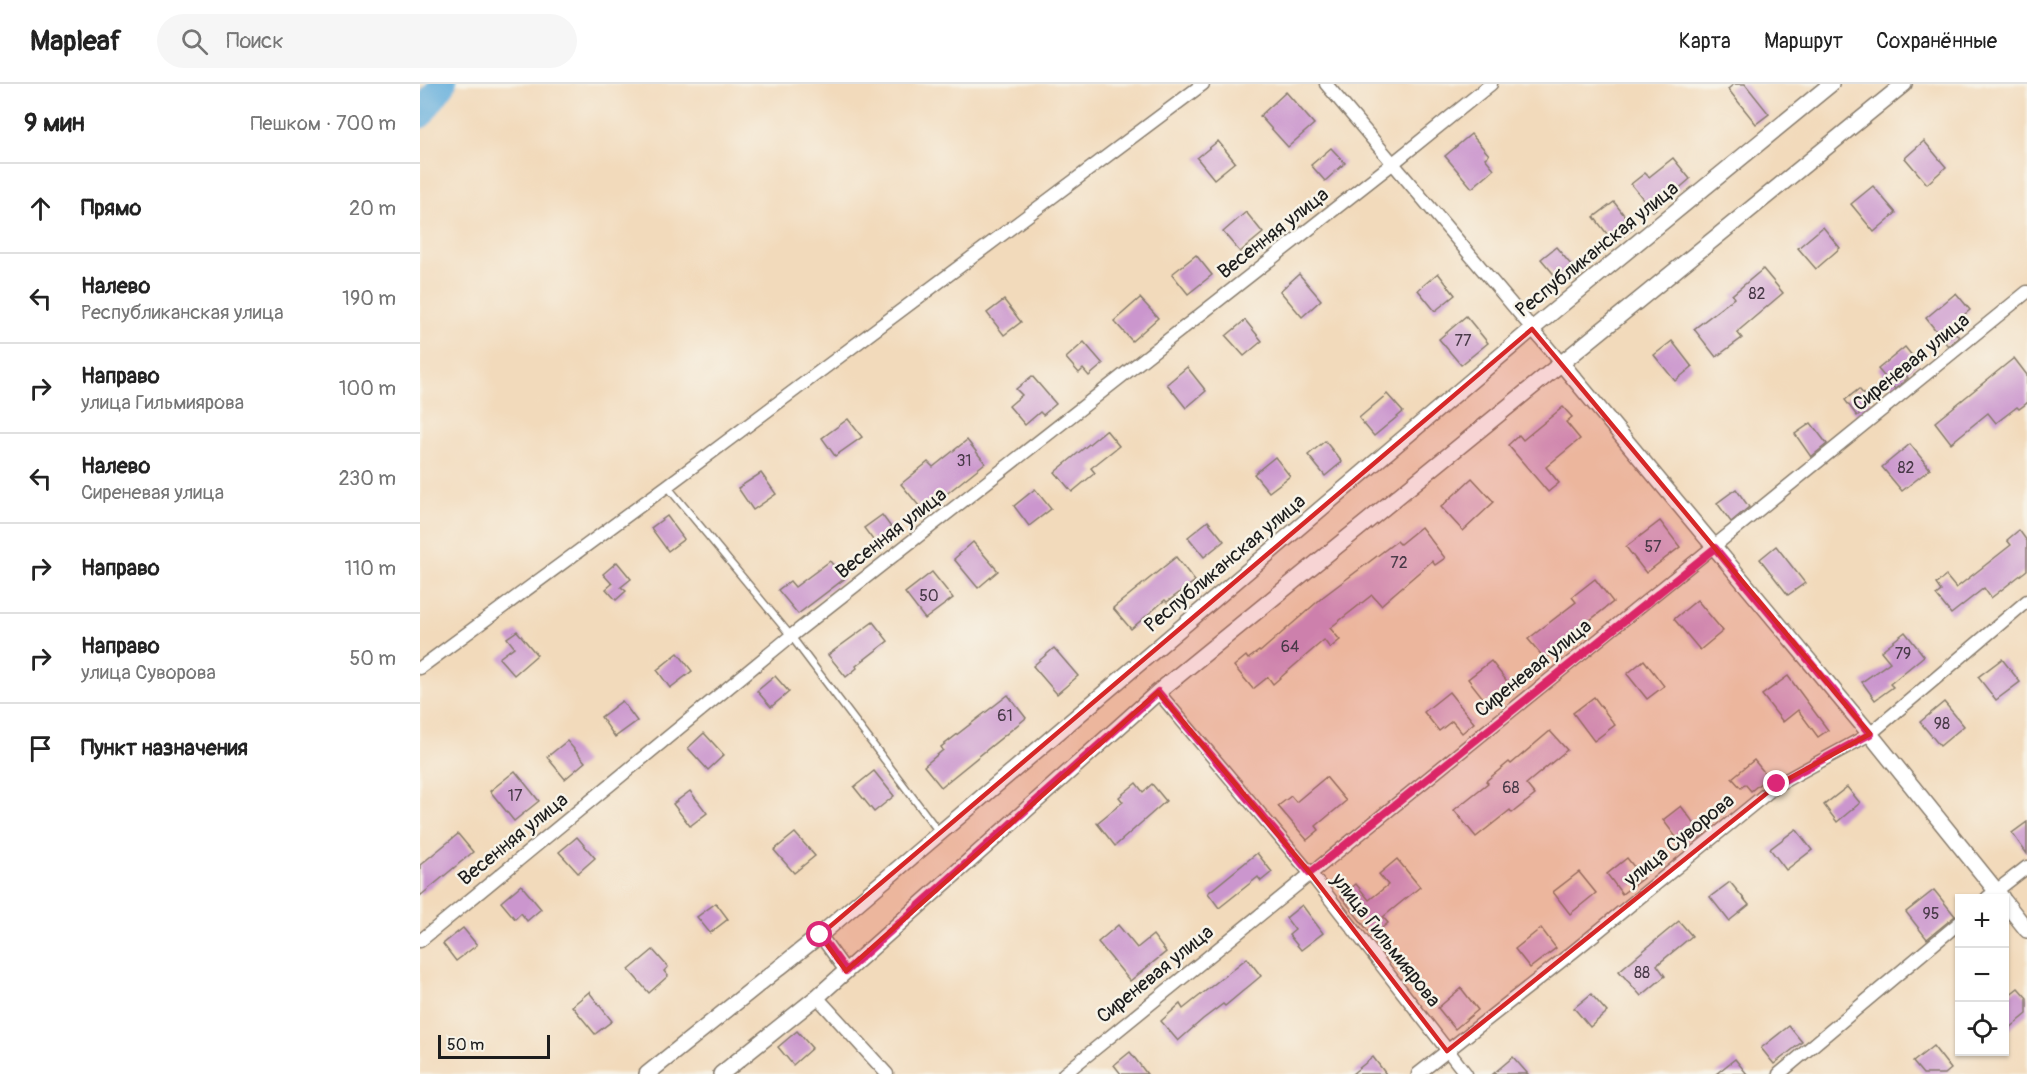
<!DOCTYPE html>
<html lang="ru">
<meta charset="utf-8">
<style>
:root{--surface:#fff;--page:#f6f6f6;--text:#222;--muted:#767676;--line:#e0e0e0}
body{margin:0;font-family:Pangolin,sans-serif;background:var(--page);color:var(--text)}
.controls{position:absolute;right:18px;bottom:18px;display:grid;overflow:hidden;border-radius:0px;box-shadow:0 2px 4px #0004}
.controls button{width:54px;height:54px;display:grid;place-items:center;padding:0;border:0;border-bottom:2px solid var(--line);background:var(--surface);color:var(--text);font:30px sans-serif}
.scale{position:absolute;left:18px;bottom:15px;width:112px;box-sizing:border-box;padding-left:6px;border:3px solid #1c1c1c;border-top:0;font-size:16px;line-height:21px;white-space:nowrap;color:#1c1c1c;-webkit-text-stroke:4px #f7f3e8;paint-order:stroke}
.stop{position:absolute;width:18px;height:18px;margin:-14px;border:4px solid #db2777;border-radius:50%;background:#fff}
.stop.end{background:#db2777;border-color:#fff;box-shadow:0 2px 6px #0008}
.list{margin:0;padding:0;list-style:none}
h2{display:flex;justify-content:space-between;align-items:center;height:78px;margin:0;padding:0 24px;font-size:26px}
h2 small{font-size:20px;font-weight:400;color:var(--muted)}
.list li{display:grid;grid-template-columns:39px 1fr auto;gap:18px;align-items:center;box-sizing:border-box;height:90px;padding:0 24px;border-top:2px solid var(--line)}
.list b{display:block;font-size:22px;white-space:nowrap}
.list p{margin:0;font-size:20px;white-space:nowrap;color:var(--muted)}
.list em{font-size:20px;font-style:normal;color:var(--muted)}
.icon{flex:none;width:33px;height:33px;fill:none;stroke:currentColor;stroke-width:2;stroke-linecap:round;stroke-linejoin:round}
.map{position:relative;flex:none;width:1607px;height:990px;overflow:hidden}
header{display:flex;align-items:center;gap:36px;box-sizing:border-box;height:84px;padding:0 30px;background:var(--surface);border-bottom:2px solid var(--line)}
header strong{font-size:28px}
nav{display:flex;gap:33px;margin-inline-start:auto;font-size:21px}
.search{width:420px;height:54px;background:var(--page);display:flex;align-items:center;gap:15px;box-sizing:border-box;padding:0 21px;border-radius:33px;color:var(--muted);font-size:22px}
main{display:flex}
aside{flex:1;background:var(--surface)}
.map>svg:first-child{display:block}
</style>
<header>
<strong>Mapleaf</strong>
<div class="search"><svg class="icon" aria-label="search" viewBox="0 0 24 24"><circle cx="10" cy="10" r="6"/><path d="M15 15l6 6"/></svg>Поиск</div>
<nav><a>Карта</a><a>Маршрут</a><a>Сохранённые</a></nav>
</header>
<main>
<aside>
<h2>9 мин<small>Пешком · 700 m</small></h2>
<ul class="list">
<li><svg class="icon" aria-label="ahead" viewBox="0 0 24 24"><path d="M12 20V5M6 11l6-6 6 6"/></svg><div><b>Прямо</b></div><em>20 m</em></li>
<li><svg class="icon" aria-label="left" viewBox="0 0 24 24"><path d="M17 20v-9H6M10 6l-5 5 5 5"/></svg><div><b>Налево</b><p>Республиканская улица</p></div><em>190 m</em></li>
<li><svg class="icon" aria-label="right" viewBox="0 0 24 24"><path d="M7 20v-9h11M14 6l5 5-5 5"/></svg><div><b>Направо</b><p>улица Гильмиярова</p></div><em>100 m</em></li>
<li><svg class="icon" aria-label="left" viewBox="0 0 24 24"><path d="M17 20v-9H6M10 6l-5 5 5 5"/></svg><div><b>Налево</b><p>Сиреневая улица</p></div><em>230 m</em></li>
<li><svg class="icon" aria-label="right" viewBox="0 0 24 24"><path d="M7 20v-9h11M14 6l5 5-5 5"/></svg><div><b>Направо</b></div><em>110 m</em></li>
<li><svg class="icon" aria-label="right" viewBox="0 0 24 24"><path d="M7 20v-9h11M14 6l5 5-5 5"/></svg><div><b>Направо</b><p>улица Суворова</p></div><em>50 m</em></li>
<li><svg class="icon" aria-label="arrive" viewBox="0 0 24 24"><path d="M6 21V4h12l-3 4 3 4H6"/></svg><div><b>Пункт назначения</b></div></li>
</ul>
</aside>
<div class="map">
<svg width="1607" height="990" viewBox="0 0 1607 990">
<rect width="100%" height="100%" fill="#f7f3e8"/>
<filter id="ink" filterUnits="userSpaceOnUse"><feTurbulence type="fractalNoise" baseFrequency=".0167" numOctaves="2"/><feDisplacementMap in="SourceGraphic" scale="12" xChannelSelector="R" yChannelSelector="G"/><feConvolveMatrix kernelMatrix="1 2 1 2 8 2 1 2 1" color-interpolation-filters="sRGB"/></filter>
<filter id="wash" filterUnits="userSpaceOnUse"><feTurbulence type="fractalNoise" baseFrequency=".008" numOctaves="4" result="noise"/><feDisplacementMap in="SourceGraphic" scale="24" xChannelSelector="R" yChannelSelector="G"/><feGaussianBlur stdDeviation="1.35" result="paint"/><feColorMatrix in="noise" values="0 0 0 0 0 0 0 0 0 0 0 0 0 0 0 0 0 1.4 0 .05"/><feComposite in="paint" operator="in"/></filter>
<g filter="url(#wash)">
<rect width="100%" height="100%" fill="#f2dabb"/>
<g fill="none" stroke-linecap="round" stroke-linejoin="round">
<polyline stroke="#65afdd" stroke-width="27" points="0,31 23,0"/>
</g>
<g id="blocks">
<g fill="#cb96ce">
<polygon points="1314,0 1325,0 1349,30 1336,40 1308,5"/>
<polygon points="866,8 894,40 868,63 840,32"/>
<polygon points="1051,50 1069,71 1065,74 1074,85 1052,104 1025,72"/>
<polygon points="798,57 815,78 794,95 777,74"/>
<polygon points="1504,57 1526,83 1507,100 1485,74"/>
<polygon points="911,64 925,79 905,97 891,81"/>
<polygon points="1253,74 1270,95 1233,127 1211,100 1225,89 1229,93"/>
<polygon points="1453,102 1476,129 1454,148 1431,120"/>
<polygon points="1194,118 1214,144 1194,159 1174,133"/>
<polygon points="826,128 843,149 820,168 803,148"/>
<polygon points="1403,143 1420,164 1396,185 1378,164"/>
<polygon points="1136,163 1152,182 1137,194 1121,175"/>
<polygon points="776,171 792,191 768,210 752,190"/>
<polygon points="1343,185 1363,209 1317,248 1322,254 1296,273 1274,245 1314,214 1312,211"/>
<polygon points="1018,189 1035,211 1015,227 998,206"/>
<polygon points="879,190 901,216 882,233 860,207"/>
<polygon points="1536,209 1550,226 1530,242 1539,253 1528,262 1506,234"/>
<polygon points="720,214 738,234 712,257 694,237"/>
<polygon points="584,216 601,238 584,251 567,229"/>
<polygon points="1046,232 1068,259 1041,281 1019,255"/>
<polygon points="825,236 842,257 824,272 806,252"/>
<polygon points="1252,257 1272,283 1255,297 1234,271"/>
<polygon points="664,258 683,280 669,292 663,285 659,289 646,274"/>
<polygon points="1485,263 1498,279 1485,290 1488,294 1475,305 1458,285"/>
<polygon points="1594,274 1607,291 1607,319 1599,325 1597,323 1576,339 1568,329 1531,359 1515,338"/>
<polygon points="767,283 786,307 766,324 747,300"/>
<polygon points="612,292 636,320 623,331 620,328 605,341 589,322 602,311 596,305"/>
<polygon points="1439,305 1452,320 1437,332 1425,316"/>
<polygon points="967,310 983,328 954,352 939,334"/>
<polygon points="1143,323 1152,333 1146,338 1160,355 1126,383 1139,399 1128,408 1088,361 1099,351 1103,356"/>
<polygon points="428,335 442,353 415,372 402,354"/>
<polygon points="1391,339 1407,360 1391,373 1375,350"/>
<polygon points="686,346 699,362 671,384 675,389 652,408 635,388"/>
<polygon points="547,356 565,379 504,428 481,400 508,378 513,383"/>
<polygon points="905,357 922,378 905,392 888,371"/>
<polygon points="1490,360 1510,385 1482,407 1462,383"/>
<polygon points="855,373 870,392 849,408 834,390"/>
<polygon points="341,389 356,410 333,426 318,404"/>
<polygon points="1052,394 1074,418 1043,447 1021,423"/>
<polygon points="615,405 631,425 609,442 594,422"/>
<polygon points="1316,405 1329,423 1311,438 1297,419"/>
<polygon points="462,431 476,450 459,464 444,444"/>
<polygon points="247,432 264,455 248,467 231,444"/>
<polygon points="788,437 804,457 784,473 768,453"/>
<polygon points="1240,437 1260,463 1226,489 1206,463"/>
<polygon points="1001,443 1025,474 1015,481 1012,477 961,521 952,511 910,544 920,556 910,564 904,556 853,600 848,593 833,605 814,582 826,572 828,575 839,567 840,568 904,512 977,457 980,460"/>
<polygon points="1599,446 1607,457 1607,486 1571,514 1564,504 1531,530 1516,511 1521,507 1516,500 1526,492 1536,504 1591,461 1587,456"/>
<polygon points="553,458 578,487 558,504 534,475"/>
<polygon points="1356,462 1385,499 1368,511 1340,475"/>
<polygon points="756,473 775,497 747,518 745,516 711,545 693,524"/>
<polygon points="410,477 424,495 378,530 358,506 370,497 375,503"/>
<polygon points="197,478 211,495 201,503 206,507 196,516 186,505 192,500 183,490"/>
<polygon points="512,488 533,514 505,535 485,509"/>
<polygon points="1175,495 1193,518 1155,548 1157,551 1125,575 1108,555 1156,518 1152,513"/>
<polygon points="1277,516 1303,547 1280,566 1254,535"/>
<polygon points="453,538 468,557 436,582 437,584 426,593 408,571"/>
<polygon points="97,547 117,571 94,591 79,574 94,563 87,554"/>
<polygon points="1485,548 1504,572 1470,600 1473,603 1455,616 1442,598 1470,578 1461,567"/>
<polygon points="634,564 658,592 637,610 613,582"/>
<polygon points="258,569 272,587 250,604 237,586"/>
<polygon points="1582,575 1600,598 1576,616 1558,593"/>
<polygon points="1224,576 1244,602 1227,615 1207,590"/>
<polygon points="1071,577 1090,601 1067,619 1048,595"/>
<polygon points="355,592 369,608 351,623 337,607"/>
<polygon points="1368,592 1408,646 1398,653 1378,626 1363,638 1342,611"/>
<polygon points="1029,608 1054,639 1042,649 1032,637 1019,647 1004,628"/>
<polygon points="588,611 606,634 521,703 504,682 523,666 521,663"/>
<polygon points="1174,613 1195,641 1174,657 1153,629"/>
<polygon points="202,617 217,637 195,653 181,633"/>
<polygon points="1524,618 1544,642 1520,662 1500,638"/>
<polygon points="1130,647 1147,666 1106,700 1115,711 1092,729 1090,726 1056,753 1034,726 1068,699 1066,697 1089,678 1091,680"/>
<polygon points="284,649 304,671 288,686 268,664"/>
<polygon points="147,657 165,678 145,695 127,673"/>
<polygon points="1334,676 1348,693 1331,707 1325,700 1321,704 1312,694"/>
<polygon points="95,687 119,717 94,737 70,707"/>
<polygon points="454,687 474,712 454,728 434,703"/>
<polygon points="906,693 926,717 896,742 899,746 887,756 858,722 871,712 876,718"/>
<polygon points="716,699 723,708 732,700 746,717 695,762 677,739 703,718 699,713"/>
<polygon points="1427,703 1440,719 1417,738 1404,721"/>
<polygon points="270,707 287,729 270,742 253,720"/>
<polygon points="1261,722 1280,747 1262,761 1243,736"/>
<polygon points="1607,738 1607,770 1592,749"/>
<polygon points="1376,745 1392,766 1366,786 1350,765"/>
<polygon points="375,749 395,772 374,789 354,766"/>
<polygon points="38,750 53,768 0,812 0,781"/>
<polygon points="157,753 175,774 158,789 139,768"/>
<polygon points="837,769 852,788 841,797 838,793 799,824 788,809"/>
<polygon points="1207,774 1223,794 1202,810 1187,790"/>
<polygon points="977,775 1000,803 963,833 968,839 952,852 921,812 936,800 949,816 968,801 959,790"/>
<polygon points="1159,788 1176,809 1150,830 1133,808"/>
<polygon points="1310,798 1329,821 1309,837 1290,813"/>
<polygon points="101,801 121,825 107,837 101,829 95,835 81,818"/>
<polygon points="1514,806 1535,832 1507,855 1486,828"/>
<polygon points="296,819 308,835 290,849 277,833"/>
<polygon points="882,821 903,849 881,866 869,851 875,846 866,834"/>
<polygon points="1259,837 1272,852 1237,881 1245,892 1221,912 1199,887"/>
<polygon points="698,841 717,864 733,851 746,868 710,897 678,858"/>
<polygon points="43,844 57,861 36,877 23,860"/>
<polygon points="1121,844 1136,864 1110,884 1095,865"/>
<polygon points="233,866 248,883 244,887 248,892 229,909 209,886"/>
<polygon points="827,874 841,892 805,922 803,920 783,935 758,957 741,937 760,920 763,925"/>
<polygon points="1041,904 1058,926 1035,945 1018,924"/>
<polygon points="1598,904 1607,914 1607,930 1584,949 1584,915"/>
<polygon points="169,908 192,937 175,950 152,922"/>
<polygon points="1171,910 1187,928 1170,943 1154,924"/>
<polygon points="1369,942 1382,958 1354,980 1341,964"/>
<polygon points="377,947 392,964 373,981 358,963"/>
<polygon points="1513,962 1531,985 1525,990 1503,990 1493,978"/>
<polygon points="710,968 727,990 701,990 694,981"/>
<polygon points="953,973 966,990 932,990"/>
<polygon points="1093,973 1108,990 1073,990"/>
<polygon points="1315,975 1327,990 1296,990"/>
</g>
</g>
</g>
<g filter="url(#ink)">
<use href="#blocks" fill-opacity="0" stroke="#877b6c" stroke-width="1.5"/>
<g fill="none" stroke-linecap="round" stroke-linejoin="round">
<defs>
<polyline id="service" points="247,402 371,552 519,748"/>
<g id="minor">
<polyline points="906,0 1142,280"/>
<polyline points="0,584 247,402 783,0"/>
<polyline points="738,608 890,789 1046,990"/>
<polyline points="1567,814 1607,783"/>
<polyline points="400,851 426,887"/>
<polyline points="0,857 371,552 972,80 1071,0"/>
<polyline points="397,913 467,990"/>
<path d="M644,990c320,-262 643,-520 963,-782"/>
<polyline points="998,990 1154,867 1357,701 1450,650 1607,517"/>
<polyline points="1359,990 1540,838"/>
</g>
<g id="tertiary">
<polyline points="1142,280 1450,650 1582,814"/>
<polyline points="1584,817 1607,846"/>
<polyline points="227,990 400,851 1112,245 1411,0"/>
<polyline points="301,990 397,913 738,608 1484,0"/>
</g>
</defs>
<use href="#service" stroke="#877b6c" stroke-width="9"/>
<use href="#minor" stroke="#877b6c" stroke-width="15"/>
<use href="#tertiary" stroke="#877b6c" stroke-width="18"/>
<use href="#service" stroke="#fff" stroke-width="6"/>
<use href="#minor" stroke="#fff" stroke-width="12"/>
<use href="#tertiary" stroke="#fff" stroke-width="15"/>
</g>
</g>
<g fill="none" stroke-linecap="round" stroke-linejoin="round" filter="url(#ink)">
<polyline stroke="#db2777" stroke-width="8" points="400,851 426,887 738,608 890,789 1295,464 1450,650 1357,700"/>
</g>
<path fill="#d62828" fill-opacity="0.2" stroke="#d62828" stroke-width="4.5" stroke-linejoin="round" d="M1112,245l338,405 -93,51 -330,266 -137,-178 -152,-181 -312,279 -26,-36z"/>
<g text-anchor="middle" dominant-baseline="central" stroke-width="5" stroke-linejoin="round" paint-order="stroke">
<g font-size="16" fill="#483a48">
<text x="1337" y="210">82</text>
<text x="1043" y="257">77</text>
<text x="544" y="377">31</text>
<text x="1486" y="384">82</text>
<text x="1233" y="463">57</text>
<text x="979" y="479">72</text>
<text x="509" y="512">50</text>
<text x="870" y="563">64</text>
<text x="1483" y="570">79</text>
<text x="585" y="632">61</text>
<text x="1522" y="640">98</text>
<text x="1091" y="704">68</text>
<text x="95" y="712">17</text>
<text x="1511" y="830">95</text>
<text x="1222" y="889">88</text>
</g>
<g font-size="20" fill="#1c1c1c" stroke="#f7f3e8">
<text transform="translate(853 149) rotate(-38)">Весенняя улица</text>
<text transform="translate(1177 165) rotate(-39)">Республиканская улица</text>
<text transform="translate(1491 278) rotate(-39)">Сиреневая улица</text>
<text transform="translate(471 449) rotate(-38)">Весенняя улица</text>
<text transform="translate(805 479) rotate(-40)">Республиканская улица</text>
<text transform="translate(1113 584) rotate(-39)">Сиреневая улица</text>
<text transform="translate(93 755) rotate(-39)">Весенняя улица</text>
<text transform="translate(1259 756) rotate(-39)">улица Суворова</text>
<text transform="translate(966 856) rotate(52)">улица Гильмиярова</text>
<text transform="translate(735 890) rotate(-39)">Сиреневая улица</text>
</g>
</g>
</svg>
<div class="controls">
<button>+</button>
<button>−</button>
<button><svg class="icon" aria-label="locate" viewBox="0 0 24 24"><circle cx="12" cy="12" r="6"/><path d="M12 2v4M12 18v4M2 12h4M18 12h4"/></svg></button>
</div>
<div class="scale">50 m</div>
<div class="stop" style="left:400px;top:851px"></div>
<div class="stop end" style="left:1357px;top:700px"></div>
</div>
</main>
